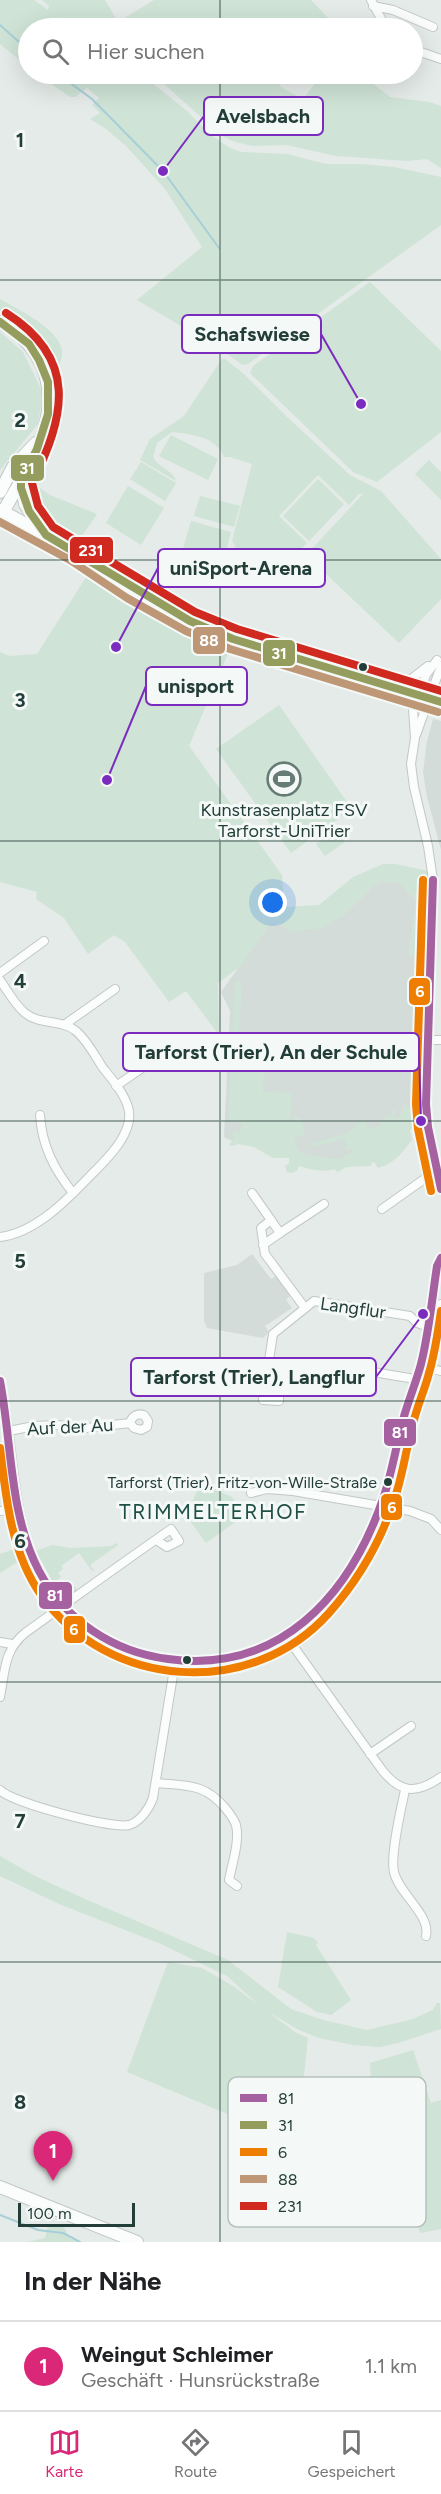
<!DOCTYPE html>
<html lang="de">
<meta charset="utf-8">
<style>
:root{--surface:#fff;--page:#f2f2f2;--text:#202124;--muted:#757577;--line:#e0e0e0;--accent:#db2777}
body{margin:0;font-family:Figtree,sans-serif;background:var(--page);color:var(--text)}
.scale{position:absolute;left:18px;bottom:15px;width:117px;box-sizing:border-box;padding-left:6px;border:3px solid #233e38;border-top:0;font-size:16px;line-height:21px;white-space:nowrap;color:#233e38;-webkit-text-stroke:4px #f4f9f7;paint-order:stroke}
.you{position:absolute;left:273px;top:903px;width:21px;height:21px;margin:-15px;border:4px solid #fff;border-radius:50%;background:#1a73e8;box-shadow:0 0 0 9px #1a73e833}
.badge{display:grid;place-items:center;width:39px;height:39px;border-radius:50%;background:var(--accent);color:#fff;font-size:20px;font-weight:700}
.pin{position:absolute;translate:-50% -50px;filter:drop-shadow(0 2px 3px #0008)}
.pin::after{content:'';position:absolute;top:32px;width:21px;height:18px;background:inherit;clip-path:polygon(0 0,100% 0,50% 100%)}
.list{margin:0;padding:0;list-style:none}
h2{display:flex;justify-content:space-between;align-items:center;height:78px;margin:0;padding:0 24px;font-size:26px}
h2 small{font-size:20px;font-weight:400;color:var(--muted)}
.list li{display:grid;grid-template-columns:39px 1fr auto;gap:18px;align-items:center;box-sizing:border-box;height:90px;padding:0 24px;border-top:2px solid var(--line)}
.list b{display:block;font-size:22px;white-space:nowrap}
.list p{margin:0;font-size:20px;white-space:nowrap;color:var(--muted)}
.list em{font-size:20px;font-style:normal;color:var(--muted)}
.icon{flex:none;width:33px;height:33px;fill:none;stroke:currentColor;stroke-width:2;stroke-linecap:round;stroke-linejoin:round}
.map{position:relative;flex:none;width:441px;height:2242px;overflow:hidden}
.search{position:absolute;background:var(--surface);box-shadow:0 6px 24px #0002;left:18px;right:18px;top:18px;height:66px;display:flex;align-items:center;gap:15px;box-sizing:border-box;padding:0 21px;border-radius:33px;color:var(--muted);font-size:22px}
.sheet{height:168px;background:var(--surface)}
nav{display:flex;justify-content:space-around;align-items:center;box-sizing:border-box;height:84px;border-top:2px solid var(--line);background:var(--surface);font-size:16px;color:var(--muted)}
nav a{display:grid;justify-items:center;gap:3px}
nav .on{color:var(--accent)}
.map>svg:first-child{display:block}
</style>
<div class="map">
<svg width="441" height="2242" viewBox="0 0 441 2242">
<rect width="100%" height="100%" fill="#e5ebe8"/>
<g fill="#d3dcd8">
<polygon points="433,719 441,721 441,850 427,797 423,772 427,741"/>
<polygon points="383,881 400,883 416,901 409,955 426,957 418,1098 414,1098 414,1107 407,1109 385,1161 327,1167 280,1147 229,1140 224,1137 230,1011 221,992 272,921 293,932 341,917 374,885"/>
<polygon points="252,1254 271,1279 276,1276 290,1296 286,1300 292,1308 265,1326 269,1332 263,1338 207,1328 204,1321 204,1273 237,1265"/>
</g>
<g fill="#cfe3d6">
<polygon points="0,0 34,0 48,10 49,6 42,0 105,0 118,22 154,0 311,0 331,21 325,28 89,28 77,22 75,26 81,28 28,28 28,67 0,44"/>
<polygon points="37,74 141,74 187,111 211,135 230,148 241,152 287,154 326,164 362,164 394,167 441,177 441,225 248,364 243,365 215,346 137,300 202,247 165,189 127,147 106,129 90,119 100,113 92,105 99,98 87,88 75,97 70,97"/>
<polygon points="153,74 289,74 279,86 303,99 322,74 361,74 390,97 429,102 441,106 441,168 427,159 407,161 336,156 286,145 253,146 235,142 222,136"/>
<polygon points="370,282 441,351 441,432 377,482 353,472 250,373 253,366"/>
<path d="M0,299c20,12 82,39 56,70h-7l-49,-52z"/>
<polygon points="0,332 23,352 43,393 38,424 0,470"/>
<path d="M222,359h3l19,15 42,42 64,59 31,16 60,68v40l-42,44 -93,-88 57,-61h-4l-10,11 -31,-30 -39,41 28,27 -5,5v11l-12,-11 -11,11 -45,-8 1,-6 -3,-4 20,-77 -22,-7h-6c-9,-21 -30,-22 -52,-25l-15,11 -4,14c6,11 20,13 23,24l-36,-21 10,-21 34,-23z"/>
<polygon points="55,416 58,417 36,479 38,487 50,495 97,514 79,540 37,513 26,489 29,478 48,437"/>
<polygon points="171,435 218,459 208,480 159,456"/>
<polygon points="429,460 441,472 441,500 415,474"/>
<polygon points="141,462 176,483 165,501 130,479"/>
<polygon points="318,479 344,504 309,541 283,516"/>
<polygon points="128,486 164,508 141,545 106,523"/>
<polygon points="200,496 240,506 234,527 194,516"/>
<polygon points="191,521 231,532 220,573 179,562"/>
<polygon points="88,574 229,651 189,746 282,875 283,895 286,899 283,907 319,905 353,877 383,864 396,864 428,871 426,957 409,955 416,901 400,883 383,881 374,885 341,917 322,928 293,932 272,921 241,966 218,983 219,1035 186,991 169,1002 125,942 114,935 88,954 64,918 36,899 37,892 0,882 0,652 9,656 37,654"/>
<polygon points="279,705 352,809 291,853 216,749"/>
<polygon points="336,830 345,842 325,856 316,844"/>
<path d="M235,981l7,1 -3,52h9v10l18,1 -1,17h4v8h-5l-1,22 29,1 -2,28 7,-4 6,3 1,16 -5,-1 -5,4 4,11 9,5 32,4 15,-8 -3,-2 -5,1 -1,-11 -34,8 -1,-3 37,-11 16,-14 7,9 9,-2 3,-5h3v-6l7,2 -1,-6 2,-1 4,2 -4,6h7l1,-8 5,-6 4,4 3,19 -3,4 2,9c-11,14 -16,22 -34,28l-5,-8 -2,6 -25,1 -8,5 -4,-3c-7,4 -27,0 -35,-3l-2,5 -6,2 -4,-1 -2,-6 4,-3v-5h-16l-19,-11 -16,-3 -5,2 -4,-1 5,-7 -1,-7 7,3 2,-11 -14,-1z"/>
<polygon points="201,1483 232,1497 245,1515 206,1543 186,1515"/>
<path d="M117,1543l1,2 -28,20 4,6h-2l-13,-18 -18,13 2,3 -5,4 3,4 -6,5 5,7 5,-4 4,5 5,-4 3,4c-6,5 -13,8 -19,1l-22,-40 16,-6 19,3 40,-2z"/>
<polygon points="23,1546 27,1556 0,1573 0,1554"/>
<polygon points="0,1856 35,1876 85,1899 228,1960 291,2009 323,2020 367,2030 413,2019 433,2010 437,2003 440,2003 441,2029 398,2043 380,2047 353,2045 319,2038 299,2030 263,2009 227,1976 161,1944 59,1904 0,1876"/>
<polygon points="287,1932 314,1938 318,1943 316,1945 351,2000 331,2015 317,2012 278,1987"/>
<polygon points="168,1962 202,1968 233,1986 295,2032 308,2038 298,2132 232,2116 127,2072"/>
<path d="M413,2050l18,53 10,-3v129l-21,4c-13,-42 -24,-69 -20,-114l-26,1 -4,-57z"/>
<polygon points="48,2225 64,2227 69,2238 79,2242 27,2242 45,2238"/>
</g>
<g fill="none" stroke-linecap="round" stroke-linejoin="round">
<g stroke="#a7cfd7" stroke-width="2">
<polyline points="0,25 28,50"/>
<polyline points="58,74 92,99 163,171 219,248"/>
<polyline points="0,2215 38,2230 63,2233 80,2242"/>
</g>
<defs>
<g id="street">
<polyline points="371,0 386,28"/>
<polyline points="373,6 393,10 433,27"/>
<polyline points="412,49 441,59"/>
<polyline points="437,660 426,675 413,709 415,738 411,764 414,787 428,846 433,880 426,1104 428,1127 441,1189"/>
<polyline points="396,688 410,680 428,666"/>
<polyline points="416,735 441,666"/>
<polyline points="0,973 44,941"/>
<path d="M0,980c7,10 15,25 25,33 14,12 36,6 51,18 11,9 19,25 27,37 9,11 21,25 25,39 8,25 -22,53 -38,69 -23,24 -55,57 -90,61"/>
<polyline points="64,1025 115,989"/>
<polyline points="427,1040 441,1040"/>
<polyline points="116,1086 180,1042"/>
<path d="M40,1115c2,31 14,54 33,78"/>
<polyline points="252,1193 271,1220"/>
<polyline points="382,1209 437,1170"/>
<polyline points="280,1233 324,1204"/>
<polyline points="263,1245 280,1233 271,1220 261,1228 265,1254 305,1308"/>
<polyline points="428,1345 437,1322 441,1304"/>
<polyline points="420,1366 441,1371"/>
<polyline points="265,1380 279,1392 279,1401 263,1400 273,1334 314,1301 410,1316 417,1323 435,1329"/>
<path d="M0,1381c13,56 11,115 30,170 19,53 66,94 121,106 116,27 189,-48 229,-149 11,-28 16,-58 23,-88 6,-21 16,-43 20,-65 6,-29 9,-59 14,-89l4,-8"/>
<polyline points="343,1389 367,1371 415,1379"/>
<path d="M9,1431l25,-5 23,-1 29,3 44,-5c2,-7 7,-10 14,-8l4,6 -1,6 -6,3 -7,-2 -4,-5"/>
<polyline points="251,1493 267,1489 293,1491 410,1511 431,1519 441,1530"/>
<polyline points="0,1511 19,1509"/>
<path d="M286,1636l96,134c19,24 35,24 59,7"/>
<polyline points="0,1642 12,1644"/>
<path d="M0,1697c5,-26 4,-47 25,-64 49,-35 97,-70 146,-104l8,12 -12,6 -11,-7"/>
<polyline points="370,1754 411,1726"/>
<path d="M156,1783c31,3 49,0 70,26 4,5 8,10 10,16 4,16 -4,39 -7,55l8,6"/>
<path d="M0,1790c13,13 111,39 129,35 11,-3 20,-16 24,-27l22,-135"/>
<path d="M405,1790c-4,19 -15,65 -11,82 5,22 37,43 32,64"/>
</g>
<g id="secondary">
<path d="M0,322c16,8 28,19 37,34 32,53 -8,110 -34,156"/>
<polyline points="21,481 25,504 43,532"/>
<polyline points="0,492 13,467 36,443"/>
<polyline points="0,510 75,551 133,589 190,621 233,639 441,702"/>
<polyline points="0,2187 137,2242"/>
</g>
</defs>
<use href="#street" stroke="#c2c8c5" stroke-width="10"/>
<use href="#secondary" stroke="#c1c8c5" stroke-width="14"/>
<use href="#street" stroke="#fbfcfc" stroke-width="8"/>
<use href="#secondary" stroke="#fbfcfc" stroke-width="12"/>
<defs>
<g id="bus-1">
<polyline points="433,880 426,1104 428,1127 441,1189"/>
<path d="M0,1381c12,62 9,133 39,190 26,49 74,81 129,88 111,15 181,-62 215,-160 9,-26 13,-53 20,-79 5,-19 13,-37 18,-56 8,-32 11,-65 16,-98l4,-8"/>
</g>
<polyline id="bus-2" points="0,322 29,344 39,360 48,382 48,414 37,449 21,481 21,488 29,511 46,535 190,621 233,639 441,702"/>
<g id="bus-3">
<polyline points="423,880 416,1104 418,1129 431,1191"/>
<path d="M0,1448c6,50 11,104 41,147 67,94 210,105 288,18 31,-35 55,-78 68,-122 7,-23 10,-47 17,-71 4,-16 11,-31 15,-47 6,-20 9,-41 12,-62"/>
</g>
<polyline id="bus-4" points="0,522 70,560 127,598 186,631 230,649 438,712"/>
<path id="bus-5" d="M6,313c73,46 59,104 26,170l6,23 15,21 142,85 42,17 204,62"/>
</defs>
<use href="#bus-1" stroke="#f4f9f7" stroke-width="12"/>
<use href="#bus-2" stroke="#f4f9f7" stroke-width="12"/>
<use href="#bus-3" stroke="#f4f9f7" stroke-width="12"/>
<use href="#bus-4" stroke="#f4f9f7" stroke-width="12"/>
<use href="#bus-5" stroke="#f4f9f7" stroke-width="12"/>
<use href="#bus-1" stroke="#a661a1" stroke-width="8"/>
<use href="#bus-2" stroke="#949d5e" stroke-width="8"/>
<use href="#bus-3" stroke="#ee7d00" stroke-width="8"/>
<use href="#bus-4" stroke="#be9776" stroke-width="8"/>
<use href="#bus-5" stroke="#d02920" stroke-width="8"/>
</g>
<path fill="none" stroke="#233e38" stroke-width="1.5" stroke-opacity="0.55" d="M220,0v28M220,74v2168M0,280h441M0,560h441M0,841h441M0,1121h441M0,1401h441M0,1682h441M0,1962h441"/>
<defs>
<symbol id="stadium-ring" viewBox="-11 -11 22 22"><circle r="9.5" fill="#f4f9f7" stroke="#677b76" stroke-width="1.5"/><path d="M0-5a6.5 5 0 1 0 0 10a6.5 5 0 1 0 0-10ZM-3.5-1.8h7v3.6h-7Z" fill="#677b76"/></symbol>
</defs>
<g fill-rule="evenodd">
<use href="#stadium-ring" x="265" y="760" width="38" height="38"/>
</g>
<g fill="#233e38" stroke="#f4f9f7" stroke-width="2">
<circle cx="363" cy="667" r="5"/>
<circle cx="388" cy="1482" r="5"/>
<circle cx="187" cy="1660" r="5"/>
</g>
<g text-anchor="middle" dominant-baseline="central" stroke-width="6" stroke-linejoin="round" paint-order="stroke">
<g font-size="16" fill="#233e38" stroke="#f4f9f7" text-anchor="end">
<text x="377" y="1482">Tarforst (Trier), Fritz-von-Wille-Straße</text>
</g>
<g font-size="18" fill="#233e38" stroke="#f4f9f7">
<text x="284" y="810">Kunstrasenplatz FSV<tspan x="284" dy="21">Tarforst-UniTrier</tspan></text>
</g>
<g font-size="18" fill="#233e38" stroke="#f4f9f7">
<text transform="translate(353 1308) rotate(8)">Langflur</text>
<text transform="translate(70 1427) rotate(-3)">Auf der Au</text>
</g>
<g font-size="21" letter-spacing="1.5" fill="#1f5046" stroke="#f4f9f7">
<text x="213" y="1511">TRIMMELTERHOF</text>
</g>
</g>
<rect x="228" y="2077" width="198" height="150" rx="9" fill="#f4f9f7" stroke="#b5c1be" stroke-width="1.5"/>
<rect x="240" y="2094" width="27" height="8" fill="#a661a1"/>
<rect x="240" y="2121" width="27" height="8" fill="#949d5e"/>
<rect x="240" y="2148" width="27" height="8" fill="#ee7d00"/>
<rect x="240" y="2175" width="27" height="8" fill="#be9776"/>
<rect x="240" y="2202" width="27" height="8" fill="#d02920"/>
<g font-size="16" fill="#233e38">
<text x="278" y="2104">81</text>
<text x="278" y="2131">31</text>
<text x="278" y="2158">6</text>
<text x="278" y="2185">88</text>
<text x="278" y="2212">231</text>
</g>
<g font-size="20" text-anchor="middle" font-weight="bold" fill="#233e38" stroke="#f4f9f7" stroke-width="6" stroke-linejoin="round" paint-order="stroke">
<text x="20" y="147">1</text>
<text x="20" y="427">2</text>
<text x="20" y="707">3</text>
<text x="20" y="988">4</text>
<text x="20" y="1268">5</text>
<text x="20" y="1548">6</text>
<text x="20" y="1828">7</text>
<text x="20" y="2109">8</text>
</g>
<path fill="none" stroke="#7b2cbf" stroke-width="2" d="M163 171L204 116M361 404L321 334M116 647L158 568M107 780L146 686M421 1121L419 1052M423 1314L376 1377"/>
<g fill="#7b2cbf" stroke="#f4f9f7" stroke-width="2">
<circle cx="163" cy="171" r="6"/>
<circle cx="361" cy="404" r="6"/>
<circle cx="116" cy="647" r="6"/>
<circle cx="107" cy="780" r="6"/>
<circle cx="421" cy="1121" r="6"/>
<circle cx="423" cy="1314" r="6"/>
</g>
<g fill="#f4f9f7" stroke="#7b2cbf" stroke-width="2">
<rect x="204" y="97" width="119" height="38" rx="6"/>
<rect x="182" y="315" width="139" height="38" rx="6"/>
<rect x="158" y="549" width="167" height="38" rx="6"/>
<rect x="146" y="667" width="101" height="38" rx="6"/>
<rect x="123" y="1033" width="296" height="38" rx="6"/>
<rect x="131" y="1358" width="245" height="38" rx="6"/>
</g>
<g font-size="20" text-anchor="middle" font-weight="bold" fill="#233e38">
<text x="263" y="123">Avelsbach</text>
<text x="252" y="341">Schafswiese</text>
<text x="241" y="575">uniSport-Arena</text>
<text x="196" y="693">unisport</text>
<text x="271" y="1059">Tarforst (Trier), An der Schule</text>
<text x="254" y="1384">Tarforst (Trier), Langflur</text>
</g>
<g stroke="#f4f9f7" stroke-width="2">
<rect x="10" y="454" width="35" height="28" rx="6" fill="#949d5e"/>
<rect x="69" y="536" width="45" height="28" rx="6" fill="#d02920"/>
<rect x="192" y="626" width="34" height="29" rx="6" fill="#be9776"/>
<rect x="262" y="639" width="34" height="28" rx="6" fill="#949d5e"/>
<rect x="408" y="977" width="23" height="29" rx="6" fill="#ee7d00"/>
<rect x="383" y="1418" width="34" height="29" rx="6" fill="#a661a1"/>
<rect x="380" y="1493" width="23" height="28" rx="6" fill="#ee7d00"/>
<rect x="38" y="1581" width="35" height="29" rx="6" fill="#a661a1"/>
<rect x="63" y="1615" width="23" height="29" rx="6" fill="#ee7d00"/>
</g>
<g font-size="16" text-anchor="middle" font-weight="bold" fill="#fff">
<text x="27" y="474">31</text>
<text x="91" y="556">231</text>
<text x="209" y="646">88</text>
<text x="279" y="659">31</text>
<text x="420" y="997">6</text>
<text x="400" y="1438">81</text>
<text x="392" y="1513">6</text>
<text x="55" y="1601">81</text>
<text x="74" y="1635">6</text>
</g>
</svg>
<div class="scale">100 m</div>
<div class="you"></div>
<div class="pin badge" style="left:53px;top:2181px">1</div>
<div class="search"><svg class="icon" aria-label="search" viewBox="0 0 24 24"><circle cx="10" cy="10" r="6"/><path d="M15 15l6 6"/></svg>Hier suchen</div>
</div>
<section class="sheet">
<h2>In der Nähe<small></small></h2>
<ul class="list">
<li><span class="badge">1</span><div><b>Weingut Schleimer</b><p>Geschäft · Hunsrückstraße</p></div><em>1.1 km</em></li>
</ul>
</section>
<nav>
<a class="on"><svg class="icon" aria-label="map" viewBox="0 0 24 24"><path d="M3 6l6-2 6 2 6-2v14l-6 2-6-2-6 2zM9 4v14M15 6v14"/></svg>Karte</a>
<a><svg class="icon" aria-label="directions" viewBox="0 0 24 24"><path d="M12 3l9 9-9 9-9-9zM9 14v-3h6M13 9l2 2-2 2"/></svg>Route</a>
<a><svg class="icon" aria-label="saved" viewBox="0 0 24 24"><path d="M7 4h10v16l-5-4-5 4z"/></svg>Gespeichert</a>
</nav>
